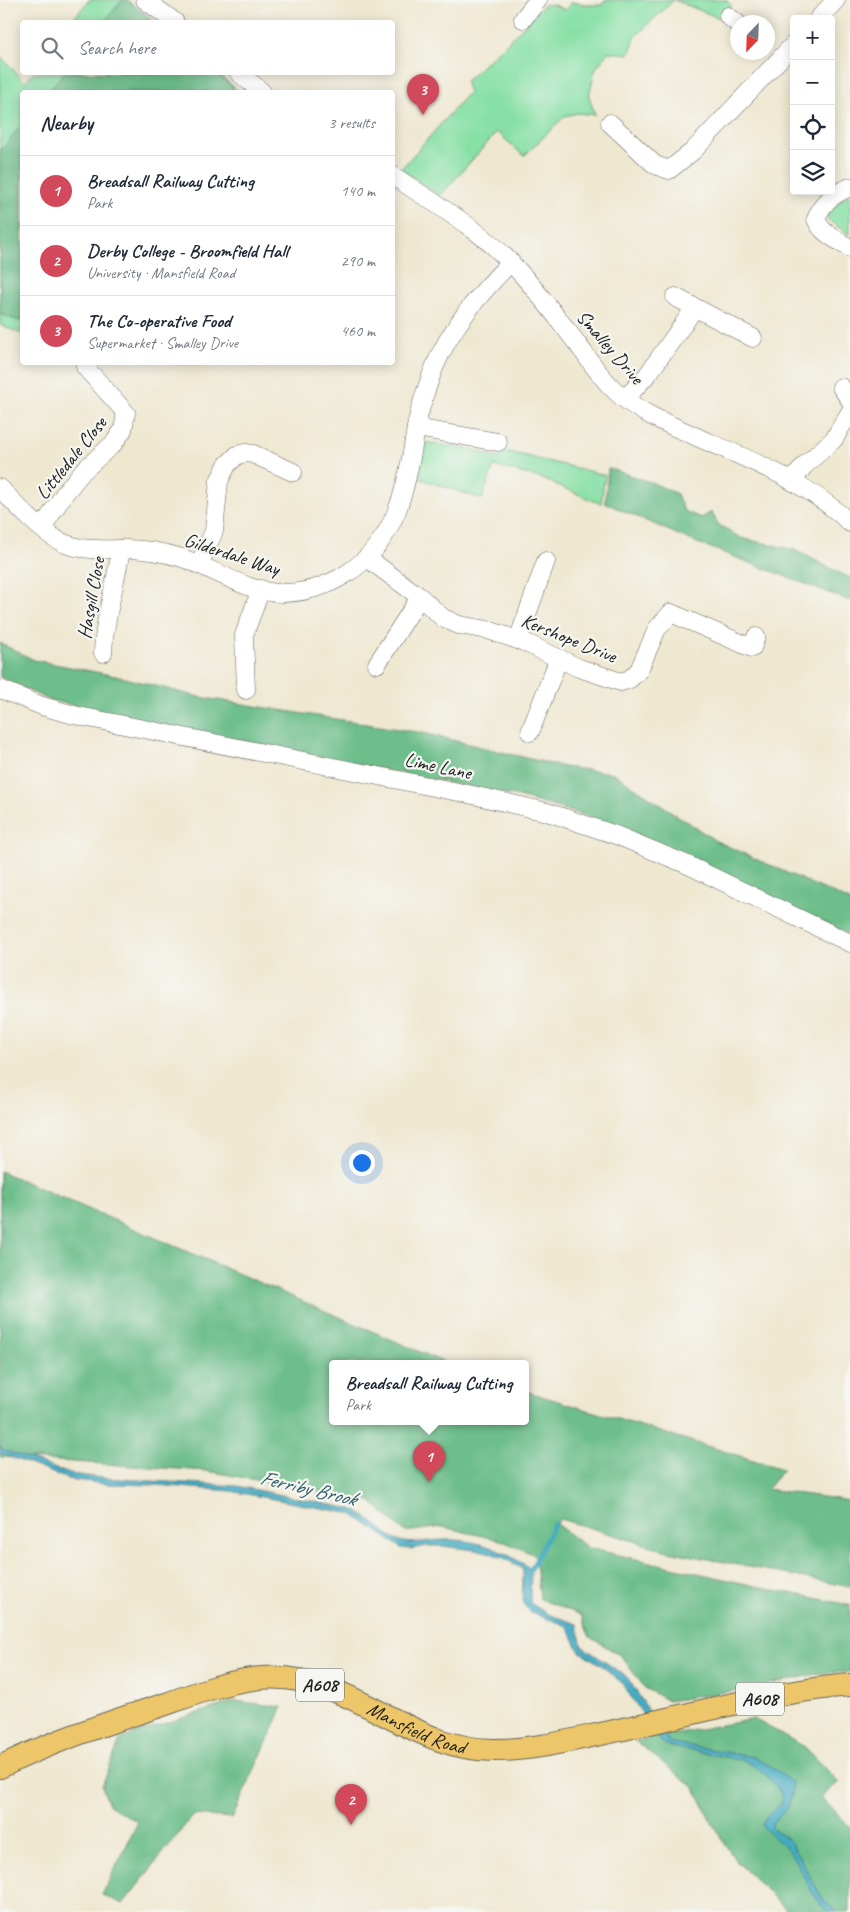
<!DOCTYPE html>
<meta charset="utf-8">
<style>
:root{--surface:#fff;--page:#f6f6f7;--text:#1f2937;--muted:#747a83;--line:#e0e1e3;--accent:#d1495b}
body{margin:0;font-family:Caveat,sans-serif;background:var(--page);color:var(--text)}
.controls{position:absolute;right:15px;top:15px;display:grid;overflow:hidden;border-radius:5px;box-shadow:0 2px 12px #0003}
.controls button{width:45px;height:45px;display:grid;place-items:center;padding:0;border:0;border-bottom:1px solid var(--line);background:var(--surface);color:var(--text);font:25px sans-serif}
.compass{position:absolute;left:730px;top:15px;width:45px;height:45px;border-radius:50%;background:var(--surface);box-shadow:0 2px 12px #0003;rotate:203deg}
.you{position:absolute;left:361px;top:1162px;width:18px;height:18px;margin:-12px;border:4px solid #fff;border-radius:50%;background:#1a73e8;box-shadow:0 0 0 8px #1a73e833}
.badge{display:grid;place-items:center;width:32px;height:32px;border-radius:50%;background:var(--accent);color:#fff;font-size:16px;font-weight:700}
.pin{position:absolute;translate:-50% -41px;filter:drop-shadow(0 1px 2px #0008)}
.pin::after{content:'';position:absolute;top:26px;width:18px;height:15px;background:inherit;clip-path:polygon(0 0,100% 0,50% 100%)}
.popup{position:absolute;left:329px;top:1360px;width:200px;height:65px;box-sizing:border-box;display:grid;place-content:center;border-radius:5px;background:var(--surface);filter:drop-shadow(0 1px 4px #0005);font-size:16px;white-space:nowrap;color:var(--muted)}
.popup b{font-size:19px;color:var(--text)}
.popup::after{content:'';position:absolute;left:50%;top:100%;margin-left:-10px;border:10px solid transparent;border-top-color:var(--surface)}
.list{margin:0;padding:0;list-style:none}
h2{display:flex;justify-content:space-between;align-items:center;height:65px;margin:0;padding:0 20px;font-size:21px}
h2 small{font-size:16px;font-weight:400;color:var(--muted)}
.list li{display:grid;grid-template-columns:32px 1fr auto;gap:15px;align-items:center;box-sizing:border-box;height:70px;padding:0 20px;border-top:1px solid var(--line)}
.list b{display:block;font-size:19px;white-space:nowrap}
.list p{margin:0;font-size:16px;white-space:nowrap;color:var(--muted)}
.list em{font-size:16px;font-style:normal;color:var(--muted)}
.icon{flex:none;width:28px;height:28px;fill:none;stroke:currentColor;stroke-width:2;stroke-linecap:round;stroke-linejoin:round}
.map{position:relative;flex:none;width:850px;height:1912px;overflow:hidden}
.search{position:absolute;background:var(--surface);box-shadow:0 2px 12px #0003;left:20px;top:20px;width:375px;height:55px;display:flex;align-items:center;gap:12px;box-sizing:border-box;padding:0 18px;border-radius:5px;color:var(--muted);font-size:19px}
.panel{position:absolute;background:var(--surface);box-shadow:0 2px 12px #0003;left:20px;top:90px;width:375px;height:275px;border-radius:5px}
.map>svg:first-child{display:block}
</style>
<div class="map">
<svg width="850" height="1912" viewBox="0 0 850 1912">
<rect width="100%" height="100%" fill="#f6f6f2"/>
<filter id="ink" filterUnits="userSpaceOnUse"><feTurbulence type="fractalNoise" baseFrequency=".02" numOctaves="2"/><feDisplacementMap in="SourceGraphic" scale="10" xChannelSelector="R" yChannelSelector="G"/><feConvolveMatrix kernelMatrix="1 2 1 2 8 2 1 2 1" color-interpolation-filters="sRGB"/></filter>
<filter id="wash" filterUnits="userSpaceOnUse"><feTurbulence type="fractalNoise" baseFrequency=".0096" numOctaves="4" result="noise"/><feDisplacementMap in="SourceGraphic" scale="20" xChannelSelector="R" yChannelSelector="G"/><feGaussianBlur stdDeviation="1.12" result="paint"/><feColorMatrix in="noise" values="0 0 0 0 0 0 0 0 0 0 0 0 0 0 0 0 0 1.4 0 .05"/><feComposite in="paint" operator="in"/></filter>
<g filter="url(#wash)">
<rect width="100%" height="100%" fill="#efe8d1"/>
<g fill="#87e0a5" stroke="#527e60">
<polygon points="89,0 127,0 155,22 71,22"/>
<polygon points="605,0 674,0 636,36 629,54 608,52 595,70 589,96 595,115 577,113 565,116 524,156 497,132 440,196 401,169 469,92 465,81 503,47 545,4 554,5 565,10 571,2 590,5 602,5"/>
<polygon points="674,0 726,0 732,6 719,18"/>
<polygon points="0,56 25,82 33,73 216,72 240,92 22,92 22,334 0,325"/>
<polygon points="850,194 850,235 828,220 826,211"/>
<polygon points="423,442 472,449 498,458 505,451 605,475 601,504 540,478 494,466 482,499 418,478"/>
</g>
<g fill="#6dbe8a" stroke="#446d53">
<polygon points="122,0 127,0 155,22 104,22"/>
<polygon points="64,72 216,73 234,88 231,92 48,92"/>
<polygon points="22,124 22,322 0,314 0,152"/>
<polygon points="608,468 653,483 677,494 684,511 701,518 711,512 719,525 741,538 795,550 850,578 850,601 695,542 605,503"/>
<polygon points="0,643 34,660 121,677 199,697 423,733 564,767 613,773 716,841 850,901 850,935 684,856 584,815 519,797 204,733 49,700 0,677"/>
<polygon points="0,1171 446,1363 333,1363 333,1421 525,1421 525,1391 783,1469 767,1489 850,1501 850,1587 668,1551 560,1519 556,1524 588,1548 755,1586 850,1605 850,1672 822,1673 745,1689 668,1701 645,1688 621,1656 589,1636 581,1615 540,1599 535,1555 500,1540 443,1527 405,1532 370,1501 207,1471 0,1457"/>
<polygon points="235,1701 283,1707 232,1818 193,1815 123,1904 102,1895 138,1822 109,1805 102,1786 120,1740 135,1733"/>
<polygon points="754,1719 805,1747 839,1782 821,1797 850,1827 850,1912 789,1912 735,1860 712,1823 695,1788 635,1741"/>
</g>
<path fill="#43abc3" stroke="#306470" d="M0,1445l1,3 6,3 63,23 33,4 134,8 115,23c18,7 33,27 48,32 13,4 28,-1 42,-1 33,-2 62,10 89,29l-1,34 18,11 29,10 5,22 45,31 42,65 84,15 16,8 20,15 3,4v10l-4,14 -16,16v4l12,8 8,8 32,57 13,11h-8l-12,-11 -26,-48 -29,-27c3,-13 19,-16 21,-29 -8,-15 -24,-31 -40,-37l-71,-13 -10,-4 -41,-61 -21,-18 -21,-13 -11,-24c-14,-9 -39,-9 -46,-26l1,-29 -1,-3 -18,-11 -20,-7 -43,-5h-14l-16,3 -10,-1 -49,-34 -121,-23 -76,-6 -48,-1 -39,-5 -68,-26z"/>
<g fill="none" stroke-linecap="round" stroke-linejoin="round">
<polyline stroke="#43abc3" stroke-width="4.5" points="526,1572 531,1569 554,1524"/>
</g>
</g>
<g filter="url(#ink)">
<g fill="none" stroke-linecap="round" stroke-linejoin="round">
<defs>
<g id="minor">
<polyline points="145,0 175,22"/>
<polyline points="728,16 738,24"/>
<polyline points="523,19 538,0"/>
<polyline points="818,19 836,0"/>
<polyline points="238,72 262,92"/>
<polyline points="610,123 655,165 669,170 693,151 794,44"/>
<path d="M392,175c38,26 88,54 119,88 24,24 44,52 65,79 14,19 28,40 46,55 22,18 51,29 77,41 54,23 108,44 151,85"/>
<path d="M850,187c-16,7 -28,15 -34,32 5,14 21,21 34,29"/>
<polyline points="675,297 753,338"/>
<polyline points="841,387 850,400"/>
<polyline points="625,399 648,374 694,309"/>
<polyline points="416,428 498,442"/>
<polyline points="792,481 804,466 834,439 850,412"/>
<path d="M0,488c16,17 45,48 66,56 18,7 37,5 56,5 20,0 41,3 60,9 31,10 66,35 100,35 22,0 45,-7 64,-19 50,-31 61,-87 69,-140 3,-22 11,-45 19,-66 17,-41 46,-75 77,-106"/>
<polyline points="42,528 65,493 83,471 114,443 123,430 126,413 85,367"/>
<polyline points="367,558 420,597 443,618 459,625 488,630 524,642 579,668 621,682 630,679 639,670 657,629 671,613 752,648 756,637"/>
<polyline points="199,565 214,531 219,481 227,465 237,455 245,453 253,454 293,472"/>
<polyline points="518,640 546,561"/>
<path d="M103,653c1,-35 13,-69 18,-104"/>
<polyline points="377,664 420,597"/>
<polyline points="0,689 42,706 74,715 473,795 547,812 616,835 688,865 850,943"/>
<polyline points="246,690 244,635 261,589"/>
<polyline points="530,732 559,658"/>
</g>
<g id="major">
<path id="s1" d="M0,1767c53,-26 110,-45 166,-63 28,-10 57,-21 86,-25 27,-4 53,0 78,10 56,21 103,62 166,61 38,0 76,-10 114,-18 79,-17 159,-40 240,-47"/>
</g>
</defs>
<use href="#minor" stroke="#66635b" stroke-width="19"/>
<use href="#major" stroke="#66635b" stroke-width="24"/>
<use href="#minor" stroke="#fff" stroke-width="18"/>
<use href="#major" stroke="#ecc669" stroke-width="22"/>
</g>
</g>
<g text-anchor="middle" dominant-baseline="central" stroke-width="4.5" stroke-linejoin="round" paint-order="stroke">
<g fill="#f6f6f2" stroke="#5d5d5c" stroke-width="1">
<rect x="296" y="1668.5" width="48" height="33" rx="4"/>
<rect x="736" y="1682.5" width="48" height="33" rx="4"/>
</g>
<g font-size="19" font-weight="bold" fill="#1c1c1c">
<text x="320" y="1685">A608</text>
<text x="760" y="1699">A608</text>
</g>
<g font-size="20" fill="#1c1c1c" stroke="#f6f6f2">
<text transform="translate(610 347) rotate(49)">Smalley Drive</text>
<text transform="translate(71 458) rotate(-51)">Littledale Close</text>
<text transform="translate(232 554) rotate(18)">Gilderdale Way</text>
<text transform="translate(91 598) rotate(-80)">Hasgill Close</text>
<text transform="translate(569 638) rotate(22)">Kershope Drive</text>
<text transform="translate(438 766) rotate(12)">Lime Lane</text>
<text stroke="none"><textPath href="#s1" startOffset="442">Mansfield Road</textPath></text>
</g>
<g font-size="21" font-style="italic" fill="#2e5c67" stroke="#f6f6f2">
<text transform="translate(308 1488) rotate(13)">Ferriby Brook</text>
</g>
</g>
</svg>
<div class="controls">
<button>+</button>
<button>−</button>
<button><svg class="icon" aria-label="locate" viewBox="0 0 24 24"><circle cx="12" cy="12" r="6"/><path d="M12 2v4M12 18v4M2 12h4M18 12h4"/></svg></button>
<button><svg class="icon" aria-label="layers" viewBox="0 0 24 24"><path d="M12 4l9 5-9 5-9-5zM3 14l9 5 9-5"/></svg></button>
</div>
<svg class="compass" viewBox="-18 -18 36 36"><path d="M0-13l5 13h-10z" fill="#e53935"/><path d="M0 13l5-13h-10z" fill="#747a83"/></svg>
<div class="you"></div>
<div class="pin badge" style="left:429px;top:1482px">1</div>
<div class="popup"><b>Breadsall Railway Cutting</b>Park</div>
<div class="pin badge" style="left:351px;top:1825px">2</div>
<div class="pin badge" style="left:423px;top:115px">3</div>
<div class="search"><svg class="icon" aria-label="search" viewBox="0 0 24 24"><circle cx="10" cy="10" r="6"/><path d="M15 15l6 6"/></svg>Search here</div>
<section class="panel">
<h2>Nearby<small>3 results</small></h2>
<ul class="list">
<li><span class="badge">1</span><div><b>Breadsall Railway Cutting</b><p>Park</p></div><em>140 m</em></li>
<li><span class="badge">2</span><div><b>Derby College - Broomfield Hall</b><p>University · Mansfield Road</p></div><em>290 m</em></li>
<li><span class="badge">3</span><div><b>The Co-operative Food</b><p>Supermarket · Smalley Drive</p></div><em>460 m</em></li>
</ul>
</section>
</div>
